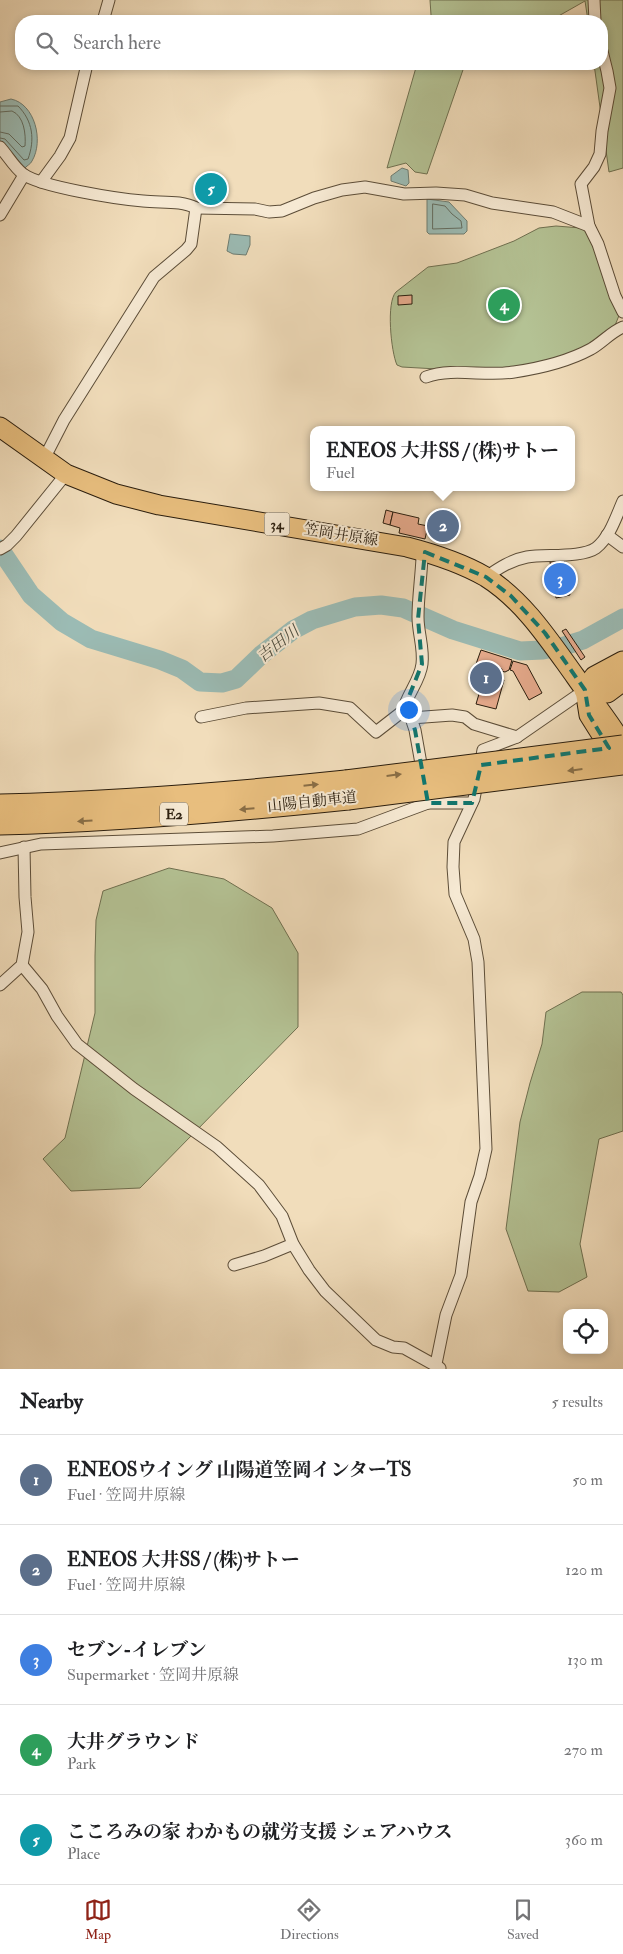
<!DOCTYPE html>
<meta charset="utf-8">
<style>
:root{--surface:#fff;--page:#f2f2f2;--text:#202124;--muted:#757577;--line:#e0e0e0;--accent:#8f2418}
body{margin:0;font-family:"IM FELL Double Pica","Noto Serif JP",serif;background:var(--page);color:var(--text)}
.controls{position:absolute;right:15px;bottom:15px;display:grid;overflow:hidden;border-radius:10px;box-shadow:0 2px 8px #0003}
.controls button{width:45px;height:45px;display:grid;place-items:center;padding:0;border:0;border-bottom:1px solid var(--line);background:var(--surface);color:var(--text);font:25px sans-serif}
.you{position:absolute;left:408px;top:709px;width:18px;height:18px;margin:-12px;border:4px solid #fff;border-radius:50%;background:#1a73e8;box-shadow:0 0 0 8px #1a73e833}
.badge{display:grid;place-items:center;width:32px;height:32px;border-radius:50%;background:var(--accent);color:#fff;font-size:16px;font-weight:700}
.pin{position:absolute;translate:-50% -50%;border:2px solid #fff;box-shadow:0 1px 5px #0006}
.popup{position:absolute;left:310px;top:426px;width:265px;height:65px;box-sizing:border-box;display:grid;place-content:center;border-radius:10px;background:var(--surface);filter:drop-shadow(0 1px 4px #0005);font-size:16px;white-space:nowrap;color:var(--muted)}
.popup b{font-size:19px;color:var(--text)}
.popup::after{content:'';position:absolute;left:50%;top:100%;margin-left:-10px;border:10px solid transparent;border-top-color:var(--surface)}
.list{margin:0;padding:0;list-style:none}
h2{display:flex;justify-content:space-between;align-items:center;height:65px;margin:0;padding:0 20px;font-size:21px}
h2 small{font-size:16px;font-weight:400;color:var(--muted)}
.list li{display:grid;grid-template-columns:32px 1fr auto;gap:15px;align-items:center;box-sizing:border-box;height:90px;padding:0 20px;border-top:1px solid var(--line)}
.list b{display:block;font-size:19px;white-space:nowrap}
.list p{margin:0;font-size:16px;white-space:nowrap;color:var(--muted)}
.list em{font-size:16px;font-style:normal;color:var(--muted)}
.icon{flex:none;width:28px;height:28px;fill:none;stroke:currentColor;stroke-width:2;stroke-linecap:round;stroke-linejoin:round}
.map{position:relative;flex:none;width:623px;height:1369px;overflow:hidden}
.search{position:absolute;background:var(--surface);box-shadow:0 2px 8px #0003;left:15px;right:15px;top:15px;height:55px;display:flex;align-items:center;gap:12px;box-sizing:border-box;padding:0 18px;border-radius:20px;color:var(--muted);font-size:19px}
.sheet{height:515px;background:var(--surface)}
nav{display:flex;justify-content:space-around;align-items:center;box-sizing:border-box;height:70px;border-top:1px solid var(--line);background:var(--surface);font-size:14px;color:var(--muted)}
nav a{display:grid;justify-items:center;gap:2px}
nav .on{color:var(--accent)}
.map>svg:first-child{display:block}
</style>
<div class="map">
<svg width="623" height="1369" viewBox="0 0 623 1369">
<rect width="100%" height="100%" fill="#f1ddbb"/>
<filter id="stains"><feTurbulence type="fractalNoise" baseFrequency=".004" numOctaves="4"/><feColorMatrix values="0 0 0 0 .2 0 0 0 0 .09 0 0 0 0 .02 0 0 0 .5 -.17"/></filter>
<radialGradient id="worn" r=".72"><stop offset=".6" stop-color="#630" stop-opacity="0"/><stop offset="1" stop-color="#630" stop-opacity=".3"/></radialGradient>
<g fill="#b4c294" stroke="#6f7050">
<polygon points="430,0 623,0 623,168 609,172 594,64 602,64 602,21 588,21 585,1 555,18 543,21 429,21 431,15"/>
<polygon points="417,64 465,64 427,174 415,172 406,163 387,168"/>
<path d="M556,226l25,2 6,4 33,81 -6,15 -38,26 -56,14 -83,1 -35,-2 -5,-2c-6,-13 -11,-63 -1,-73l32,-25 29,-4 57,-22 25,-13z"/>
<polygon points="169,868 224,879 272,908 298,953 298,1027 140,1188 71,1191 43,1159 65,1138 95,1013 95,956 96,920 103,891"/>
<polygon points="582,992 621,992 623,995 623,1131 599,1139 580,1244 587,1277 559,1292 528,1291 506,1229 520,1122 530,1083 542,1044 546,1012"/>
</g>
<g fill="#9bbbb4" stroke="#6e7c71">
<path d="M11,99c24,5 33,42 21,62 -1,3 -6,5 -8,8l-11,-15 -13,-13v-39z"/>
<polygon points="402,168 408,170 409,183 406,186 391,181 391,176"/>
<polygon points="427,199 449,202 467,221 467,231 464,234 429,234 427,232"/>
<polygon points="230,234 250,236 250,245 246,255 233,254 227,251"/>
</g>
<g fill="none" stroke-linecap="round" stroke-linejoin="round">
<g stroke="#626c60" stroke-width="1">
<path d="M0,106h18c15,15 17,34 10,53l-4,1 -19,-21 -5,-1"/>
<path d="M0,112l12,-1c12,5 14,23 13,35l-3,1 -13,-13 -9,-2"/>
<polygon points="433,204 445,206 452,214 461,221 462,228 433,229"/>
</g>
<polyline stroke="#9bbbb4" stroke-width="19" points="0,549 31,595 62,622 91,639 160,660 182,669 200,682 222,683 236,679 261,655 293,630 312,620 355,607 381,605 403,608 453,630 520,651 543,650 564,646 583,640 623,618"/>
</g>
<g fill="#e5a98b" stroke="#2a1d0d">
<polygon points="202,177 217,177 219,199 202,200"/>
<polygon points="412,295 412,304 398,305 398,296"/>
<polygon points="386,510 393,512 390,525 383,523"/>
<polygon points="393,512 419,518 418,524 428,526 425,539 399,533 400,528 390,525"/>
<polygon points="564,559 570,595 556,598 550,562"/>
<polygon points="566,629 585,657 581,660 562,631"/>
<polygon points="481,650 512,660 509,670 505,672 476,664"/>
<polygon points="513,661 527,665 542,693 529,700 513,671 510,670"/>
<polygon points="494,666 502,669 500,679 504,680 496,709 476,704 485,674 491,676"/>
</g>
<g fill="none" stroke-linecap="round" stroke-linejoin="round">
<defs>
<g id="street">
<polyline points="594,0 595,21"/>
<polyline points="103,21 109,0"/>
<polyline points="602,51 607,71 610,88 602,131 600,154 594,167 581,184 589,226 598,244 615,296 623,312"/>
<path d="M0,147c8,9 14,20 23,27 18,13 95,25 120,27 18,2 38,-1 53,7l59,1 14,3 13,-1 32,-13 28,-8 23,-3 39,7 32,-1 29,2 27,8 61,9 36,14"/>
<polyline points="41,182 60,156 70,138 87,64"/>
<polyline points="0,215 24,175"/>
<path d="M426,377c28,-10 59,0 88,-5 27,-4 53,-10 77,-23 12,-7 20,-17 32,-22"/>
<polyline points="44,459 64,420 154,277 186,250 191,244 196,208"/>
<polyline points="607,535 623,547"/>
<polyline points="0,549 7,545 16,536 66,474"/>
<path d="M486,577c13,-9 25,-17 41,-20 18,-3 55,1 69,-9 14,-11 20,-31 27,-47"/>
<path d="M408,715l-5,-4c4,-17 17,-30 19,-47 2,-16 -4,-31 -4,-47 0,-19 3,-39 4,-59l3,-6"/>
<polyline points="201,717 246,708 319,703 350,708 376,732 403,711"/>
<polyline points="428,803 472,803"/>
<polyline points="0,853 41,844 273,836 358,829 428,803 415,730 411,718 452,715 465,717 474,724 517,737 585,690"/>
<polyline points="22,965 42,989 57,1016 77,1044 134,1089 217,1147 259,1185 282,1216 293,1244 309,1270 325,1291 376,1340 393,1347 404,1348 440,1368"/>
<polyline points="0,985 22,965 28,932 25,897 24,847"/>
<polyline points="234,1265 264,1256 293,1244"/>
<polyline points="436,1364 446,1315 461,1275 471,1202 480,1176 486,1149 478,962 474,939 455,894 453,867 454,842 474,799 483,750 517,737"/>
</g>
<g id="primary">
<path d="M0,427l66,47 50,20 43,11 248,42c27,7 55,16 79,30 38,24 63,63 89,99 16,23 33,44 48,68"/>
<polyline points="586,696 589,715 616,758"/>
</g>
<g id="highway">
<polyline points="585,690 595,677 623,662"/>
<polyline points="585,690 607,692 623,680"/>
<path d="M0,805c116,-3 231,-12 346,-24"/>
<path d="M0,824c116,-3 232,-13 348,-25"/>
</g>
</defs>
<use href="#street" stroke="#5c4d38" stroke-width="13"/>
<use href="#primary" stroke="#2a1d0d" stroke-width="21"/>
<use href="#highway" stroke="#2a1d0d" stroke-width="23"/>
<use href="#street" stroke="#f6e9d3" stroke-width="11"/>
<use href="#primary" stroke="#e8be7e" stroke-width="19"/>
<use href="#highway" stroke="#e8be7e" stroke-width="21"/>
<defs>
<g id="highway-bridge">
<polyline points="346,781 623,746"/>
<polyline points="348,799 623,764"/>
</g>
</defs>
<use href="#highway-bridge" stroke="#2a1d0d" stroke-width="23" stroke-linecap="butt"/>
<use href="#highway-bridge" stroke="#e8be7e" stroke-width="21"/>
</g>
<defs><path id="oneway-solid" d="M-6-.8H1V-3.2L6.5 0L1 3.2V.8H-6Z" transform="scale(1.25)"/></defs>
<g fill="#896e46">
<use href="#oneway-solid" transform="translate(575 770) rotate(173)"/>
<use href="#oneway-solid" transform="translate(394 775) rotate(-7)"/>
<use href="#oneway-solid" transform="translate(311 785) rotate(-6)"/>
<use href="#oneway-solid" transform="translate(247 809) rotate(175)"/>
<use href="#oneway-solid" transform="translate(85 821) rotate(176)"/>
</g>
<path fill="none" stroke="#0f766e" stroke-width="4" stroke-dasharray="10 6" stroke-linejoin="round" d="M425,552l61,25 25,19 34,37 40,57 4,25 20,33 -128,17 -9,38h-44l-13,-73 -4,-12 -8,-7 19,-47 -4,-45z"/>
<g text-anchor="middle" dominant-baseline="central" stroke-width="4" stroke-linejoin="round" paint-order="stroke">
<g fill="#f6e9d3" stroke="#675a48" stroke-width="1">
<rect x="264.5" y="512.5" width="25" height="23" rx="4"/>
<rect x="160" y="802.5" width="28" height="23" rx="4"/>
</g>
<g font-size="14" font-weight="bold" fill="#2a1d0d">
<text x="277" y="524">34</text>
<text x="174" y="814">E2</text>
</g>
<g font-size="15" fill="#2a1d0d" stroke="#f6e9d3">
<text transform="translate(341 535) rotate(9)">笠岡井原線</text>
<text transform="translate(312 802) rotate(-6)">山陽自動車道</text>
</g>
<g font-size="16" font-style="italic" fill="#4c4c3f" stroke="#f6e9d3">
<text transform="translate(278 644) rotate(-38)">吉田川</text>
</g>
</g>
<rect width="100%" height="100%" filter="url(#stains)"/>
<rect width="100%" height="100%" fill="url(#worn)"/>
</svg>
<div class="controls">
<button><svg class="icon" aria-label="locate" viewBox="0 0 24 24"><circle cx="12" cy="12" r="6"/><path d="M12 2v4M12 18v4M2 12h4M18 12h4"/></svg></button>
</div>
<div class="you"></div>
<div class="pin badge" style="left:486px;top:678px;background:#5c6f8a">1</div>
<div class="pin badge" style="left:443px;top:526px;background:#5c6f8a">2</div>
<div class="popup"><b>ENEOS 大井SS / (株)サトー</b>Fuel</div>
<div class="pin badge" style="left:560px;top:579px;background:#3f7fe0">3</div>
<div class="pin badge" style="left:504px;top:305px;background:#2e9e5b">4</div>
<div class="pin badge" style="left:211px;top:189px;background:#0f9aa8">5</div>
<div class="search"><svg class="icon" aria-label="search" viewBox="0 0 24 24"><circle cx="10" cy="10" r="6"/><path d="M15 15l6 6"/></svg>Search here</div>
</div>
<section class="sheet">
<h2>Nearby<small>5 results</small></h2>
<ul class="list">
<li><span class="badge" style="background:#5c6f8a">1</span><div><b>ENEOSウイング 山陽道笠岡インターTS</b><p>Fuel · 笠岡井原線</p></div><em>50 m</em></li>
<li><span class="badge" style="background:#5c6f8a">2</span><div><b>ENEOS 大井SS / (株)サトー</b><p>Fuel · 笠岡井原線</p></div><em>120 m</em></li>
<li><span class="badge" style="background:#3f7fe0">3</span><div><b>セブン-イレブン</b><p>Supermarket · 笠岡井原線</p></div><em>130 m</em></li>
<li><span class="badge" style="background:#2e9e5b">4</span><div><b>大井グラウンド</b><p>Park</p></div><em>270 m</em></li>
<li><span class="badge" style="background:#0f9aa8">5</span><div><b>こころみの家 わかもの就労支援 シェアハウス</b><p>Place</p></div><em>360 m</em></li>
</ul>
</section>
<nav>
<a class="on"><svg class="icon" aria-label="map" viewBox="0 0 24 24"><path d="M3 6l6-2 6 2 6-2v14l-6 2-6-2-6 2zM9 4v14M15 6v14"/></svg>Map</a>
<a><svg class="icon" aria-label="directions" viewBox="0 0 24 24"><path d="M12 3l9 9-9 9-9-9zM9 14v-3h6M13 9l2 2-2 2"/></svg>Directions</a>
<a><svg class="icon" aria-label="saved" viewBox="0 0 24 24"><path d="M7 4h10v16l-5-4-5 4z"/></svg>Saved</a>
</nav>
